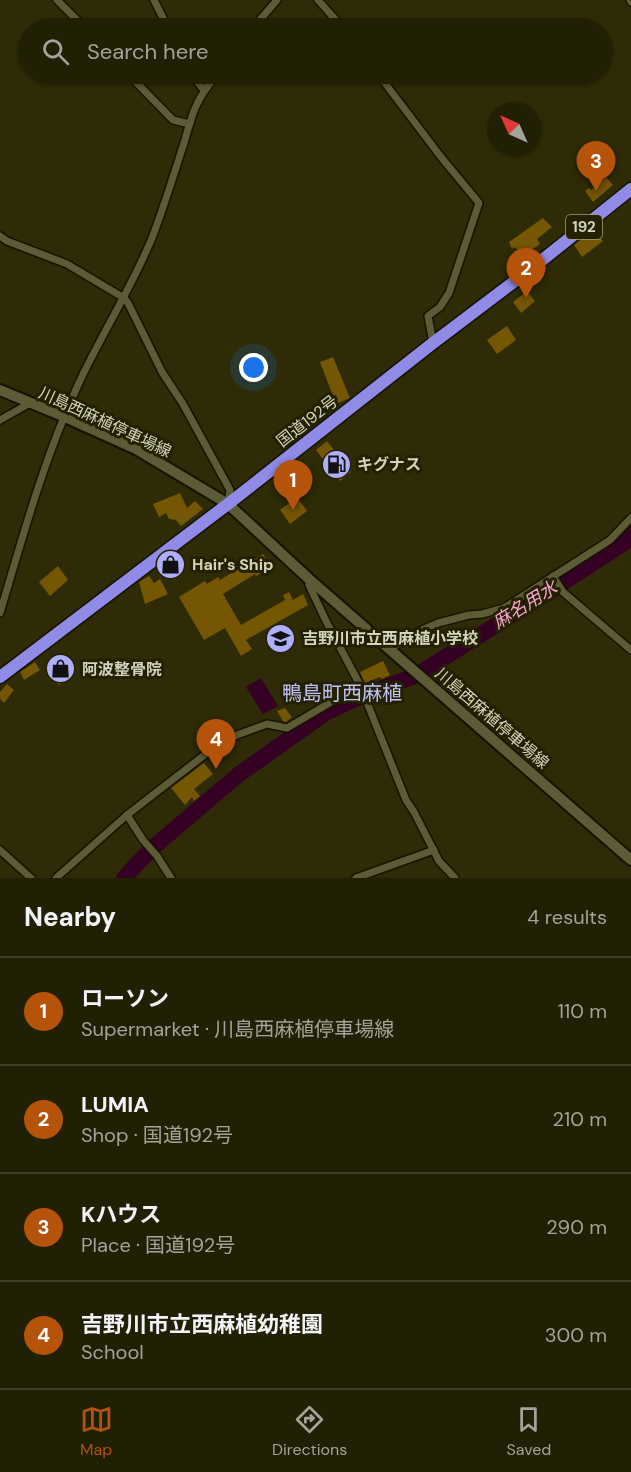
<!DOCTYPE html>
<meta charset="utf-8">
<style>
:root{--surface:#222004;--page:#2a280e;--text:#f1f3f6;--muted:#a2a39a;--line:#3f3e26;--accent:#b45309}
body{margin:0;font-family:"DM Sans","Noto Sans JP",sans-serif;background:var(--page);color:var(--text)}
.compass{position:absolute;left:487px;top:102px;width:54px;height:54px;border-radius:50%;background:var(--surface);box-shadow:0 2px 4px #0004;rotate:315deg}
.you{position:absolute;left:254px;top:368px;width:21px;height:21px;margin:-15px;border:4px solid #fff;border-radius:50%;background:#1a73e8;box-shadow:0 0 0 9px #1a73e833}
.badge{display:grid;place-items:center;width:39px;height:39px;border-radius:50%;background:var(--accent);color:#fff;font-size:20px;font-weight:700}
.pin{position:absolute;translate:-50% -50px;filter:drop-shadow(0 2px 3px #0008)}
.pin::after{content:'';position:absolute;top:32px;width:21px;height:18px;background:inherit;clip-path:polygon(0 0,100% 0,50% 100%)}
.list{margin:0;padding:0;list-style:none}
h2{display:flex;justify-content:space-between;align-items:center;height:78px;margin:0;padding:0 24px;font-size:26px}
h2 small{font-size:20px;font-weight:400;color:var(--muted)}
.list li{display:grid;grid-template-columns:39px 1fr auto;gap:18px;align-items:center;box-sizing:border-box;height:108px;padding:0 24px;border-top:2px solid var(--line)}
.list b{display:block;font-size:22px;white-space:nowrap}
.list p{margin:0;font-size:20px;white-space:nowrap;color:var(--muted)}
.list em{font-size:20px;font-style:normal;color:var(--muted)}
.icon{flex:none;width:33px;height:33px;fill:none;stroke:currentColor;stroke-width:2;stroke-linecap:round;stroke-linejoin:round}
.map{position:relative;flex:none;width:631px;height:878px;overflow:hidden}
.search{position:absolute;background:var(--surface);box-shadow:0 2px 4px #0004;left:18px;right:18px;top:18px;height:66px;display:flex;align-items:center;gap:15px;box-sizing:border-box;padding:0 21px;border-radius:33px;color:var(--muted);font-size:22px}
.sheet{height:510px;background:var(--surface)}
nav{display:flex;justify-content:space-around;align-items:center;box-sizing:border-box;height:84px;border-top:2px solid var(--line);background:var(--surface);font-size:16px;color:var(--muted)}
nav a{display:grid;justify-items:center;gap:3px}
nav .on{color:var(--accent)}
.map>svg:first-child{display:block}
</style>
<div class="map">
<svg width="631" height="878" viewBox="0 0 631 878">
<rect width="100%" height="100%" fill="#2e2b06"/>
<polygon fill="#350024" points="261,678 278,706 263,714 246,687"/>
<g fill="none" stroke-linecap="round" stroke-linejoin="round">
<polyline stroke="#350024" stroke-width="16" points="124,878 150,850 238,775 327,712 364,695 415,676 533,602 624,543 631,533"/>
</g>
<g fill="#755604">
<polygon points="606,177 613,185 593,202 585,191 589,188 591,190"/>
<polygon points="543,218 552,227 537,239 540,244 524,255 514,247 512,249 509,242"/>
<polygon points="594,229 603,241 582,257 574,245"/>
<polygon points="527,291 535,301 521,313 513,302"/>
<polygon points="507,326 516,340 497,354 487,340"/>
<polygon points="333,357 350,398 338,403 331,391 320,362"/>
<polygon points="327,441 351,472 340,481 316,450"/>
<polygon points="180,493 187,508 195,501 203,509 181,526 176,520 169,519 166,513 159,517 153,504"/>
<polygon points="297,497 307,511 290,524 280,510"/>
<polygon points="263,554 270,566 267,567 268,569 256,576 255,574 223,594 241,625 285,600 283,595 289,592 293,600 303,594 308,605 246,640 252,649 241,656 225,628 204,640 179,597 205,581 207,584 218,577 220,580"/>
<polygon points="172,557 178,571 166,577 162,566"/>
<polygon points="58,566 68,580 50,596 39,582"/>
<polygon points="149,576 154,583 160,579 168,594 145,604 139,582"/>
<polygon points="62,659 73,674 59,685 48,669"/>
<polygon points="383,661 390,675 382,679 380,677 365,683 360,672"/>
<polygon points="35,662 40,670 24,680 20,672"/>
<polygon points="7,684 14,690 4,703 0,699 0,692"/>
<polygon points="285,708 292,717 286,722 283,721 277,711"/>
<polygon points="204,763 213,774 194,789 200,796 194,801 192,797 185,805 171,788"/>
</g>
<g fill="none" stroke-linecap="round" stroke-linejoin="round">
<defs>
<g id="street">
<polyline points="57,0 85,28"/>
<polyline points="154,0 168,28"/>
<polyline points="318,0 343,28"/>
<polyline points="630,0 631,2"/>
<polyline points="253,28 277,0"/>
<polyline points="128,74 173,120 190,124"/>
<polyline points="191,74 204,90"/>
<polyline points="378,74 441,157 479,203 449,293 440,307 428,316 433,343"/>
<polyline points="0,236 7,241 67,264 124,298 128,303 162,372 183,404 230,490 228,504"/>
<polyline points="0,420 30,403"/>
<polyline points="553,576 563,592 631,650"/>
<polyline points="309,579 309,585 326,621 360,685 406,800 414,812 439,861 455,878"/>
<path d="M0,613c23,-77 44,-155 78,-228 23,-50 53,-96 74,-147 12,-31 22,-64 32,-95 4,-13 7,-27 13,-39 5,-11 13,-21 20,-30"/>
<polyline points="390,649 415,633 438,623 469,615 482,614 504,608 610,540 631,518"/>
<polyline points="127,815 143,840 157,856 171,878"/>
<polyline points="0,850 31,878"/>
<polyline points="56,878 127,815 216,746 237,735 267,724 287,728 360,685"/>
<polyline points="356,878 434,850"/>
</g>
<polyline id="secondary" points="0,390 65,417 136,449 228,504 309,579 631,860"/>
<polyline id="highway" points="0,677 228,504 433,343 536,265 631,189"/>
</defs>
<use href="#street" stroke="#151300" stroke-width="10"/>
<use href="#secondary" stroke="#151300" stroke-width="14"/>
<use href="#highway" stroke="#151300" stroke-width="15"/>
<use href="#street" stroke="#5d5a36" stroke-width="7"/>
<use href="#secondary" stroke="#5d5a36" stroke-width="10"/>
<use href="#highway" stroke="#8f8be7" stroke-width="12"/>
</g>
<defs>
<symbol id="fuel-disc" viewBox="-11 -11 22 22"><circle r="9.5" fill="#afaefa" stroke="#242100"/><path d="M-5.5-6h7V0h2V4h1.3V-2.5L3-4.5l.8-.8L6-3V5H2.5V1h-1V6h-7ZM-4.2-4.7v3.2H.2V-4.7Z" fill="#111"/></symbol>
<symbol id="shop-disc" viewBox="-11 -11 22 22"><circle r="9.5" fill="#afaefa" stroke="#242100"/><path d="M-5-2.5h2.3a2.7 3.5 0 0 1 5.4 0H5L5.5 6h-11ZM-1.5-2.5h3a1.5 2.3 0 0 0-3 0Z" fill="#111"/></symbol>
<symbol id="school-disc" viewBox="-11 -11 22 22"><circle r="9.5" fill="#afaefa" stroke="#242100"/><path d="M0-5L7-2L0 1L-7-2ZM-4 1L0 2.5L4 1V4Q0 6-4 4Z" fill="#111"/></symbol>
</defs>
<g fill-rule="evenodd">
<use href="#fuel-disc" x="320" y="448" width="33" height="33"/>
<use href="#shop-disc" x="154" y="548" width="33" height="33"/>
<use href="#school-disc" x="264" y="622" width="33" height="33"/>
<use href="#shop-disc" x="44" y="652" width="33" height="33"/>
</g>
<g text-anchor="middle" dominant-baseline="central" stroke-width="6" stroke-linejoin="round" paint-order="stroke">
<rect fill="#242100" stroke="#9f9e86" stroke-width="1.5" x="566" y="215" width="36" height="24" rx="4.5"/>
<g font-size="15" font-weight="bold" fill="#d4d3bf">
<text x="584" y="227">192</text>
</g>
<g font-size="16" fill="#d4d3bf" stroke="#242100">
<text transform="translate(307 421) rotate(-38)">国道192号</text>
<text transform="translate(105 422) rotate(25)">川島西麻植停車場線</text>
<text transform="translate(492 718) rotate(41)">川島西麻植停車場線</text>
</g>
<g font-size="16" font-weight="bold" fill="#d4d3bf" stroke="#242100" text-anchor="start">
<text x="357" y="464">キグナス</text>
<text x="192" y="564">Hair's Ship</text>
<text x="302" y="638">吉野川市立西麻植小学校</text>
<text x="82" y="669">阿波整骨院</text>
</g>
<g font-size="18" font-style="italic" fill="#f6a3d3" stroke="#242100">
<text transform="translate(525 605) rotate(-32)">麻名用水</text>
</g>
<g font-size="20" fill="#c2c2fb" stroke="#242100">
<text x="342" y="693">鴨島町西麻植</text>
</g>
</g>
</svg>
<svg class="compass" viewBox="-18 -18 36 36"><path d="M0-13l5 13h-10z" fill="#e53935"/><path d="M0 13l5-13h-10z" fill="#a2a39a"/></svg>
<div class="you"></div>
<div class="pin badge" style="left:293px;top:510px">1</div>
<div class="pin badge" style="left:526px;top:298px">2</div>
<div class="pin badge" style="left:596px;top:191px">3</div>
<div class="pin badge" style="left:216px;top:769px">4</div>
<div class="search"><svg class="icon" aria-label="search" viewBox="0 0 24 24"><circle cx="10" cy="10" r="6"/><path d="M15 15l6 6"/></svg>Search here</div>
</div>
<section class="sheet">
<h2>Nearby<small>4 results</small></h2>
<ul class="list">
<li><span class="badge">1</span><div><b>ローソン</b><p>Supermarket · 川島西麻植停車場線</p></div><em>110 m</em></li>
<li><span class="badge">2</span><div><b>LUMIA</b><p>Shop · 国道192号</p></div><em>210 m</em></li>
<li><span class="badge">3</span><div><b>Kハウス</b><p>Place · 国道192号</p></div><em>290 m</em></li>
<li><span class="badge">4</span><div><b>吉野川市立西麻植幼稚園</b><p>School</p></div><em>300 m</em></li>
</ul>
</section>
<nav>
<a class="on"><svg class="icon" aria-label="map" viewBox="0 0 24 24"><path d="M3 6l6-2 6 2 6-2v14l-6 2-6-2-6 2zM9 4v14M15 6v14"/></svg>Map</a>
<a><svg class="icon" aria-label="directions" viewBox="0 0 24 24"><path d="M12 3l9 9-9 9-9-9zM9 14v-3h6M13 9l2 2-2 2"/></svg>Directions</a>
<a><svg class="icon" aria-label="saved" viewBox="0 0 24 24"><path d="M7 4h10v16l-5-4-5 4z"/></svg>Saved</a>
</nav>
